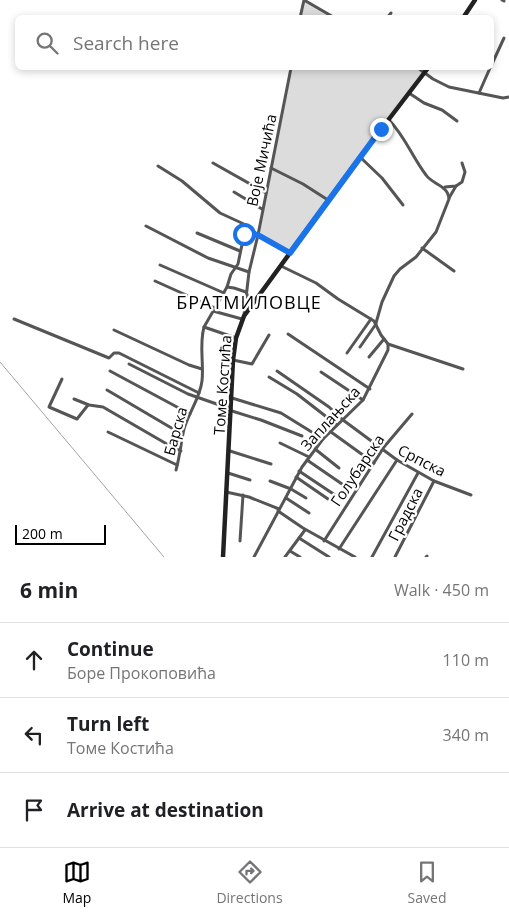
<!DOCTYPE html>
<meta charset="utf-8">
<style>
:root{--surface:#fff;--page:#f2f2f2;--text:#202124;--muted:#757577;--line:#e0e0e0;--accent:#000}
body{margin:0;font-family:"Open Sans",sans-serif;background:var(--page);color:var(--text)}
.scale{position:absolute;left:15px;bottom:12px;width:91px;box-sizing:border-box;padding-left:5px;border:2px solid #000;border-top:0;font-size:14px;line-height:18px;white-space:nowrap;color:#000;-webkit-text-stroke:4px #fff;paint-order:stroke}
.stop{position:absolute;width:15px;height:15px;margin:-11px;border:4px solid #1a73e8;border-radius:50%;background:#fff}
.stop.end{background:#1a73e8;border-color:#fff;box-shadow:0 1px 5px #0008}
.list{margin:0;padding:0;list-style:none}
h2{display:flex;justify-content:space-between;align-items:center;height:65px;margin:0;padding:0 20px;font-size:21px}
h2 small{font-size:16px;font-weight:400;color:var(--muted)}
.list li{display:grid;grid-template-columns:32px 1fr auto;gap:15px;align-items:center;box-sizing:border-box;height:75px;padding:0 20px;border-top:1px solid var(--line)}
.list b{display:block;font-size:19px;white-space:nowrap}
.list p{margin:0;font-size:16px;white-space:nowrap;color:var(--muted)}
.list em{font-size:16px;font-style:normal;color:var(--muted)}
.icon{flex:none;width:28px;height:28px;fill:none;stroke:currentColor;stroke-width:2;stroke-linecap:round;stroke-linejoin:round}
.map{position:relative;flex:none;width:509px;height:557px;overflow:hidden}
.search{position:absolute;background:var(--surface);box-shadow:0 2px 8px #0003;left:15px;right:15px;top:15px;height:55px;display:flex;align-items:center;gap:12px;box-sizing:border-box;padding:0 18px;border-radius:8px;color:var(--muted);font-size:19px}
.sheet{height:290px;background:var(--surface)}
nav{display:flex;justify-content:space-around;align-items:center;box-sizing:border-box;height:70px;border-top:1px solid var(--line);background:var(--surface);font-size:14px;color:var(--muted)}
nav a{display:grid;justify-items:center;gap:2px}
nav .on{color:var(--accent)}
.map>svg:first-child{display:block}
</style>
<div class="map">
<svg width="509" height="557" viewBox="0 0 509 557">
<rect width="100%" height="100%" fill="#fff"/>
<g fill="#dcdcdc">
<polygon points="304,0 335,18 300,18"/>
<polygon points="291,68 415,68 424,73 290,253 258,235"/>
</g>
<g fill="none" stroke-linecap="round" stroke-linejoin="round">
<polyline stroke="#a3a3a3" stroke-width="1" points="0,362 164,557"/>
<g stroke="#555" stroke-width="3">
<polyline points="502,0 504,1"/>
<polyline points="300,18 304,0 335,18"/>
<polyline points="387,18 391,13"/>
<polyline points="492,64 504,38"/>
<polyline points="418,68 433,79 449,87 503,98 509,97"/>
<polyline points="409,93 424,103 442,110 457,121"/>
<polyline points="479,93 490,68"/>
<polyline points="360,157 382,178 403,205"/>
<polyline points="213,163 266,193"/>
<polyline points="158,166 182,181 220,213 246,225 258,235 290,253"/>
<polyline points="271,168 303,184 328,200"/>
<polyline points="445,187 456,186 462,182 465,172 462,163"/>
<polyline points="234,192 262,209"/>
<polyline points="449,198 456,186"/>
<polyline points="146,226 208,258 249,272"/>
<polyline points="197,233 240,251"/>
<polyline points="244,233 258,235"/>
<polyline points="422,248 454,271"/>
<polyline points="160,265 224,293"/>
<polyline points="281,266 316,283 338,299 374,321 381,335 388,344 463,369"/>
<polyline points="155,281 215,308"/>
<polyline points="227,287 234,288 246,292 249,299 254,301"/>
<polyline points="213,311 242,319"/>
<polyline points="244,315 249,272 258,235 291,68"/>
<polyline points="14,319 109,358 114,353 119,353 199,393"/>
<path d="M376,323l6,-21 12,-26 6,-7 16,-12 20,-25 13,-33c-1,-14 -16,-14 -23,-24 -14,-18 -21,-39 -37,-55"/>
<polyline points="114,330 189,365 202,369"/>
<polyline points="288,334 370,389"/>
<polyline points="236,338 204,327 227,287 231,274 238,264 246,225"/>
<polyline points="360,347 376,324"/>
<polyline points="347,353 371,319"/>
<polyline points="369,357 384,339"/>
<polyline points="233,360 252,364 269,335"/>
<polyline points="129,364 188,394 231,409"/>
<polyline points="110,371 190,414"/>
<polyline points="277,371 329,407 343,420 397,460 434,481 471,495"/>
<polyline points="321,372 363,400"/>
<polyline points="269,377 297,394 337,425"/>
<polyline points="62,379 49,407 77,419 88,405"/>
<polyline points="107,390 180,433"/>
<polyline points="232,398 281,413 323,439"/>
<polyline points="74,399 89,405 103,407 172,447"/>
<polyline points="232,411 261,420 302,436"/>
<polyline points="108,432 177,465"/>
<polyline points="331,432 374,463"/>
<polyline points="280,443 309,457"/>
<polyline points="315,449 339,468"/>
<polyline points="181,451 172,447 181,432"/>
<polyline points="230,451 271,464"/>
<polyline points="307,460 342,484"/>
<path d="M176,470c4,-14 5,-28 8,-41 5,-17 16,-31 18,-48 2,-18 -3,-36 2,-54"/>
<polyline points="299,471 335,495"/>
<polyline points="228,473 250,480"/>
<polyline points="296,477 328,499"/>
<polyline points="270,481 291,489 306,498"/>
<polyline points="226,492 249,497 279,509"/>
<polyline points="286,498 309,513"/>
<polyline points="278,511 303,528 355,557"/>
<polyline points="299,538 329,557"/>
<polyline points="240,541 243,495"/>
<polyline points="324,541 384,447 412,414"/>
<polyline points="339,549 397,460"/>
<polyline points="290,551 300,557"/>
<polyline points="254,557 302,467 323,439 363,400 388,350 388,344"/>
<polyline points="285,557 305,530"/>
<polyline points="372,557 418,473"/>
<polyline points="395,557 434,481"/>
<polyline points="426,557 427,556"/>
</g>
<g stroke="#222" stroke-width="4.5">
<polyline points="463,18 475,0"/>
<polyline points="223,557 233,360 236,338 244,316 360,157 428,68"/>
</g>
</g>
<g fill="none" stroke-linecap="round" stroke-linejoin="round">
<polyline stroke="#1a73e8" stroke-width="6" points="244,234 258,235 290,253 381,129"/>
</g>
<g text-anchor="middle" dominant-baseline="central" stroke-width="4.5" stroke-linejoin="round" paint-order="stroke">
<g font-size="15" fill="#000" stroke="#fff">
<text transform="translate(261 160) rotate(-78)">Воје Мичића</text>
<text transform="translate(222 385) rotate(-86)">Томе Костића</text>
<text transform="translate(330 418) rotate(-48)">Заплањска</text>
<text transform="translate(175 431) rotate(-74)">Барска</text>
<text transform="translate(422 460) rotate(27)">Српска</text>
<text transform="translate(357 470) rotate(-56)">Голубарска</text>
<text transform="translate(405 514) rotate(-63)">Градска</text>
</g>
<g font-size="18" letter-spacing="1" fill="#000" stroke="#fff">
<text x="249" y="302">БРАТМИЛОВЦЕ</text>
</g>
</g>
</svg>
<div class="scale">200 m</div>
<div class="stop" style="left:244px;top:234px"></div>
<div class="stop end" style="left:381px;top:129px"></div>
<div class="search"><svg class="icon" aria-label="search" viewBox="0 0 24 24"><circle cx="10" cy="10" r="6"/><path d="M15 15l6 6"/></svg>Search here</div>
</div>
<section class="sheet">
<h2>6 min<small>Walk · 450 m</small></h2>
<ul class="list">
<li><svg class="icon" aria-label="ahead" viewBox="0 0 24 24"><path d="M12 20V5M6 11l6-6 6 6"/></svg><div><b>Continue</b><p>Боре Прокоповића</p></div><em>110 m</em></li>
<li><svg class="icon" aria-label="left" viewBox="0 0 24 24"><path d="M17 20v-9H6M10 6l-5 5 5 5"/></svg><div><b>Turn left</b><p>Томе Костића</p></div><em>340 m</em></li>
<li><svg class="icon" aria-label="arrive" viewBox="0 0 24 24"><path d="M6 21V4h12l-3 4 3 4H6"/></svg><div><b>Arrive at destination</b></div></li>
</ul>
</section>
<nav>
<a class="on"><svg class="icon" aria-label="map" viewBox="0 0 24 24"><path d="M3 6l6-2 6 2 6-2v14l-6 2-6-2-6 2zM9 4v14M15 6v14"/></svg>Map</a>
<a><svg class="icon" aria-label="directions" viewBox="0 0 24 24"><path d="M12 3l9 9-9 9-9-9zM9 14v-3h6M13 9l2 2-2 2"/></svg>Directions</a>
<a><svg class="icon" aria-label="saved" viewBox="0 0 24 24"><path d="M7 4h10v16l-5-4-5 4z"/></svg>Saved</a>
</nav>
